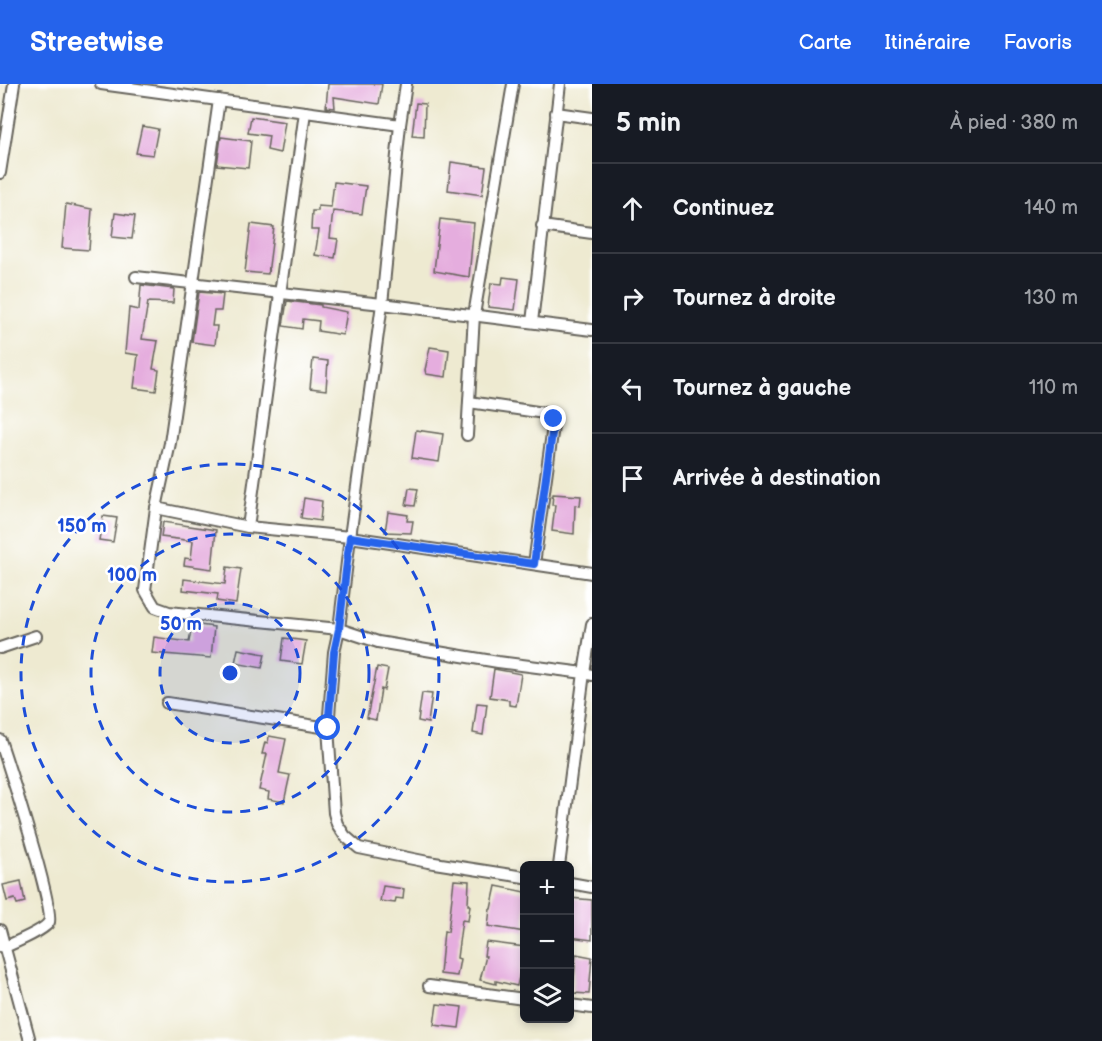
<!DOCTYPE html>
<html lang="fr">
<meta charset="utf-8">
<style>
:root{--surface:#171b24;--page:#242831;--text:#f1f3f6;--muted:#9ea1a6;--line:#363941;--accent:#2563eb}
body{margin:0;font-family:"Balsamiq Sans",sans-serif;background:var(--page);color:var(--text)}
.controls{position:absolute;right:18px;bottom:18px;display:grid;overflow:hidden;border-radius:9px;box-shadow:0 3px 9px #0003}
.controls button{width:54px;height:54px;display:grid;place-items:center;padding:0;border:0;border-bottom:2px solid var(--line);background:var(--surface);color:var(--text);font:30px sans-serif}
.stop{position:absolute;width:18px;height:18px;margin:-14px;border:4px solid #2563eb;border-radius:50%;background:#fff}
.stop.end{background:#2563eb;border-color:#fff;box-shadow:0 2px 6px #0008}
.list{margin:0;padding:0;list-style:none}
h2{display:flex;justify-content:space-between;align-items:center;height:78px;margin:0;padding:0 24px;font-size:26px}
h2 small{font-size:20px;font-weight:400;color:var(--muted)}
.list li{display:grid;grid-template-columns:39px 1fr auto;gap:18px;align-items:center;box-sizing:border-box;height:90px;padding:0 24px;border-top:2px solid var(--line)}
.list b{display:block;font-size:22px;white-space:nowrap}
.list em{font-size:20px;font-style:normal;color:var(--muted)}
.icon{flex:none;width:33px;height:33px;fill:none;stroke:currentColor;stroke-width:2;stroke-linecap:round;stroke-linejoin:round}
.map{position:relative;flex:none;width:592px;height:957px;overflow:hidden}
header{display:flex;align-items:center;gap:36px;box-sizing:border-box;height:84px;padding:0 30px;background:var(--accent);color:#fff}
header strong{font-size:28px}
nav{display:flex;gap:33px;margin-inline-start:auto;font-size:21px}
main{display:flex}
aside{flex:1;background:var(--surface)}
.map>svg:first-child{display:block}
</style>
<header>
<strong>Streetwise</strong>
<nav><a>Carte</a><a>Itinéraire</a><a>Favoris</a></nav>
</header>
<main>
<div class="map">
<svg width="592" height="957" viewBox="0 0 592 957">
<rect width="100%" height="100%" fill="#fff"/>
<filter id="ink" filterUnits="userSpaceOnUse"><feTurbulence type="fractalNoise" baseFrequency=".0167" numOctaves="2"/><feDisplacementMap in="SourceGraphic" scale="12" xChannelSelector="R" yChannelSelector="G"/><feConvolveMatrix kernelMatrix="1 2 1 2 8 2 1 2 1" color-interpolation-filters="sRGB"/></filter>
<filter id="wash" filterUnits="userSpaceOnUse"><feTurbulence type="fractalNoise" baseFrequency=".008" numOctaves="4" result="noise"/><feDisplacementMap in="SourceGraphic" scale="24" xChannelSelector="R" yChannelSelector="G"/><feGaussianBlur stdDeviation="1.35" result="paint"/><feColorMatrix in="noise" values="0 0 0 0 0 0 0 0 0 0 0 0 0 0 0 0 0 1.4 0 .05"/><feComposite in="paint" operator="in"/></filter>
<g filter="url(#wash)">
<rect width="100%" height="100%" fill="#eeead1"/>
<g id="blocks">
<g fill="#e5adde">
<polygon points="328,0 382,0 379,20 334,13 335,24 326,23"/>
<polygon points="416,19 425,20 424,53 412,52"/>
<polygon points="251,33 285,38 280,69 267,66 269,52 248,49"/>
<polygon points="142,42 158,45 153,71 136,69"/>
<polygon points="221,53 251,57 248,84 217,81"/>
<polygon points="451,78 486,83 482,111 448,106"/>
<polygon points="334,98 366,102 362,130 333,127 330,154 338,155 335,174 315,171 319,146 311,146 312,127 318,127 318,122 331,123"/>
<polygon points="66,120 92,125 89,166 62,164"/>
<polygon points="115,129 135,132 132,155 112,153"/>
<polygon points="440,135 474,139 469,193 434,187"/>
<polygon points="251,140 274,143 268,190 245,188"/>
<polygon points="503,193 519,195 515,226 488,223 491,199 502,200"/>
<polygon points="141,201 174,205 173,219 148,218 142,255 158,257 153,285 159,286 156,307 134,304 138,271 125,269 129,224 139,226"/>
<polygon points="199,208 223,210 221,227 214,227 212,242 217,242 215,261 192,258"/>
<polygon points="287,217 321,221 321,223 347,228 343,251 318,247 319,237 303,235 302,245 283,242"/>
<polygon points="430,263 449,266 446,293 426,290 425,286"/>
<polygon points="313,275 328,277 326,306 310,304"/>
<polygon points="416,346 443,350 439,378 412,374"/>
<polygon points="409,404 418,405 415,422 406,421"/>
<polygon points="553,410 581,412 580,422 575,421 574,450 552,447 555,421 552,421"/>
<polygon points="304,414 322,417 320,437 301,434"/>
<polygon points="388,428 408,431 407,437 413,437 411,449 385,448"/>
<polygon points="103,432 117,434 113,458 99,456"/>
<polygon points="163,438 216,446 212,485 184,481 185,474 191,475 193,457 161,453"/>
<polygon points="227,483 241,485 236,520 217,517 218,510 183,506 184,495 225,500"/>
<polygon points="192,540 214,543 211,574 152,569 154,553 189,558"/>
<polygon points="284,554 306,557 302,580 281,577"/>
<polygon points="238,565 265,570 262,584 235,579"/>
<polygon points="377,583 388,585 384,606 381,605 376,636 367,634"/>
<polygon points="494,585 521,590 516,622 509,621 509,616 490,613"/>
<polygon points="422,609 432,610 428,639 418,637"/>
<polygon points="477,619 487,620 483,651 473,649"/>
<polygon points="269,652 286,655 279,689 290,691 284,718 268,715 269,708 259,706 267,670 262,670 265,658 268,659"/>
<polygon points="454,796 469,797 468,821 470,821 468,837 462,836 457,874 460,875 457,892 440,890 444,847 448,848"/>
<polygon points="21,797 25,818 17,820 15,815 7,817 3,801"/>
<polygon points="383,802 404,805 403,815 396,814 395,819 380,817"/>
<polygon points="496,802 525,808 525,848 488,842 490,825 491,825"/>
<polygon points="570,814 592,816 592,856 570,853"/>
<polygon points="486,858 525,863 525,879 522,879 517,902 496,897 496,900 480,896 486,872 484,872"/>
<polygon points="576,870 592,873 589,910 573,909"/>
<polygon points="437,920 462,923 459,944 434,941"/>
</g>
</g>
</g>
<g filter="url(#ink)">
<use href="#blocks" fill-opacity="0" stroke="#66645b" stroke-width="1.5"/>
<g fill="none" stroke-linecap="round" stroke-linejoin="round">
<defs>
<g id="minor">
<polyline points="101,0 400,41"/>
<polyline points="406,0 400,41 382,220 350,453 339,545 334,568 328,644 334,729 337,740 345,752 359,764 428,778 524,793"/>
<polyline points="219,16 170,359 156,424 145,506 155,523 169,528 339,545 378,558 498,578 584,589 559,782"/>
<polyline points="556,29 592,34"/>
<polyline points="0,89 14,0"/>
<polyline points="542,142 592,149"/>
<polyline points="136,193 382,220 592,246"/>
<polyline points="532,238 560,0"/>
<polyline points="469,318 551,330 554,335 534,480"/>
<polyline points="467,351 474,231 513,0"/>
<polyline points="156,424 248,443 350,453 592,489"/>
<polyline points="248,443 305,28"/>
<polyline points="592,540 584,589 592,591"/>
<polyline points="0,564 36,552"/>
<polyline points="167,619 328,644"/>
<path d="M0,656c8,24 55,169 49,182 -4,8 -35,21 -44,25l-5,-1"/>
<polyline points="570,799 592,803"/>
<polyline points="0,846 30,957"/>
<polyline points="429,902 524,915"/>
<polyline points="570,921 592,924"/>
</g>
</defs>
<use href="#minor" stroke="#66645b" stroke-width="14"/>
<use href="#minor" stroke="#fff" stroke-width="10"/>
</g>
</g>
<g fill="none" stroke-linecap="round" stroke-linejoin="round" filter="url(#ink)">
<polyline stroke="#2563eb" stroke-width="8" points="328,644 334,568 339,545 350,453 534,480 554,335"/>
</g>
<circle cx="230" cy="589" r="70" fill="#1d4ed8" fill-opacity=".12"/>
<g fill="none" stroke="#1d4ed8" stroke-width="3" stroke-dasharray="10 8">
<circle cx="230" cy="589" r="70"/>
<circle cx="230" cy="589" r="139"/>
<circle cx="230" cy="589" r="209"/>
</g>
<circle cx="230" cy="589" r="9" fill="#1d4ed8" stroke="#fff" stroke-width="3"/>
<g font-size="18" text-anchor="middle" font-weight="bold" fill="#1d4ed8" stroke="#fff" stroke-width="5" stroke-linejoin="round" paint-order="stroke">
<text x="82" y="448">150 m</text>
<text x="132" y="497">100 m</text>
<text x="181" y="546">50 m</text>
</g>
</svg>
<div class="controls">
<button>+</button>
<button>−</button>
<button><svg class="icon" aria-label="layers" viewBox="0 0 24 24"><path d="M12 4l9 5-9 5-9-5zM3 14l9 5 9-5"/></svg></button>
</div>
<div class="stop" style="left:328px;top:644px"></div>
<div class="stop end" style="left:554px;top:335px"></div>
</div>
<aside>
<h2>5 min<small>À pied · 380 m</small></h2>
<ul class="list">
<li><svg class="icon" aria-label="ahead" viewBox="0 0 24 24"><path d="M12 20V5M6 11l6-6 6 6"/></svg><div><b>Continuez</b></div><em>140 m</em></li>
<li><svg class="icon" aria-label="right" viewBox="0 0 24 24"><path d="M7 20v-9h11M14 6l5 5-5 5"/></svg><div><b>Tournez à droite</b></div><em>130 m</em></li>
<li><svg class="icon" aria-label="left" viewBox="0 0 24 24"><path d="M17 20v-9H6M10 6l-5 5 5 5"/></svg><div><b>Tournez à gauche</b></div><em>110 m</em></li>
<li><svg class="icon" aria-label="arrive" viewBox="0 0 24 24"><path d="M6 21V4h12l-3 4 3 4H6"/></svg><div><b>Arrivée à destination</b></div></li>
</ul>
</aside>
</main>
